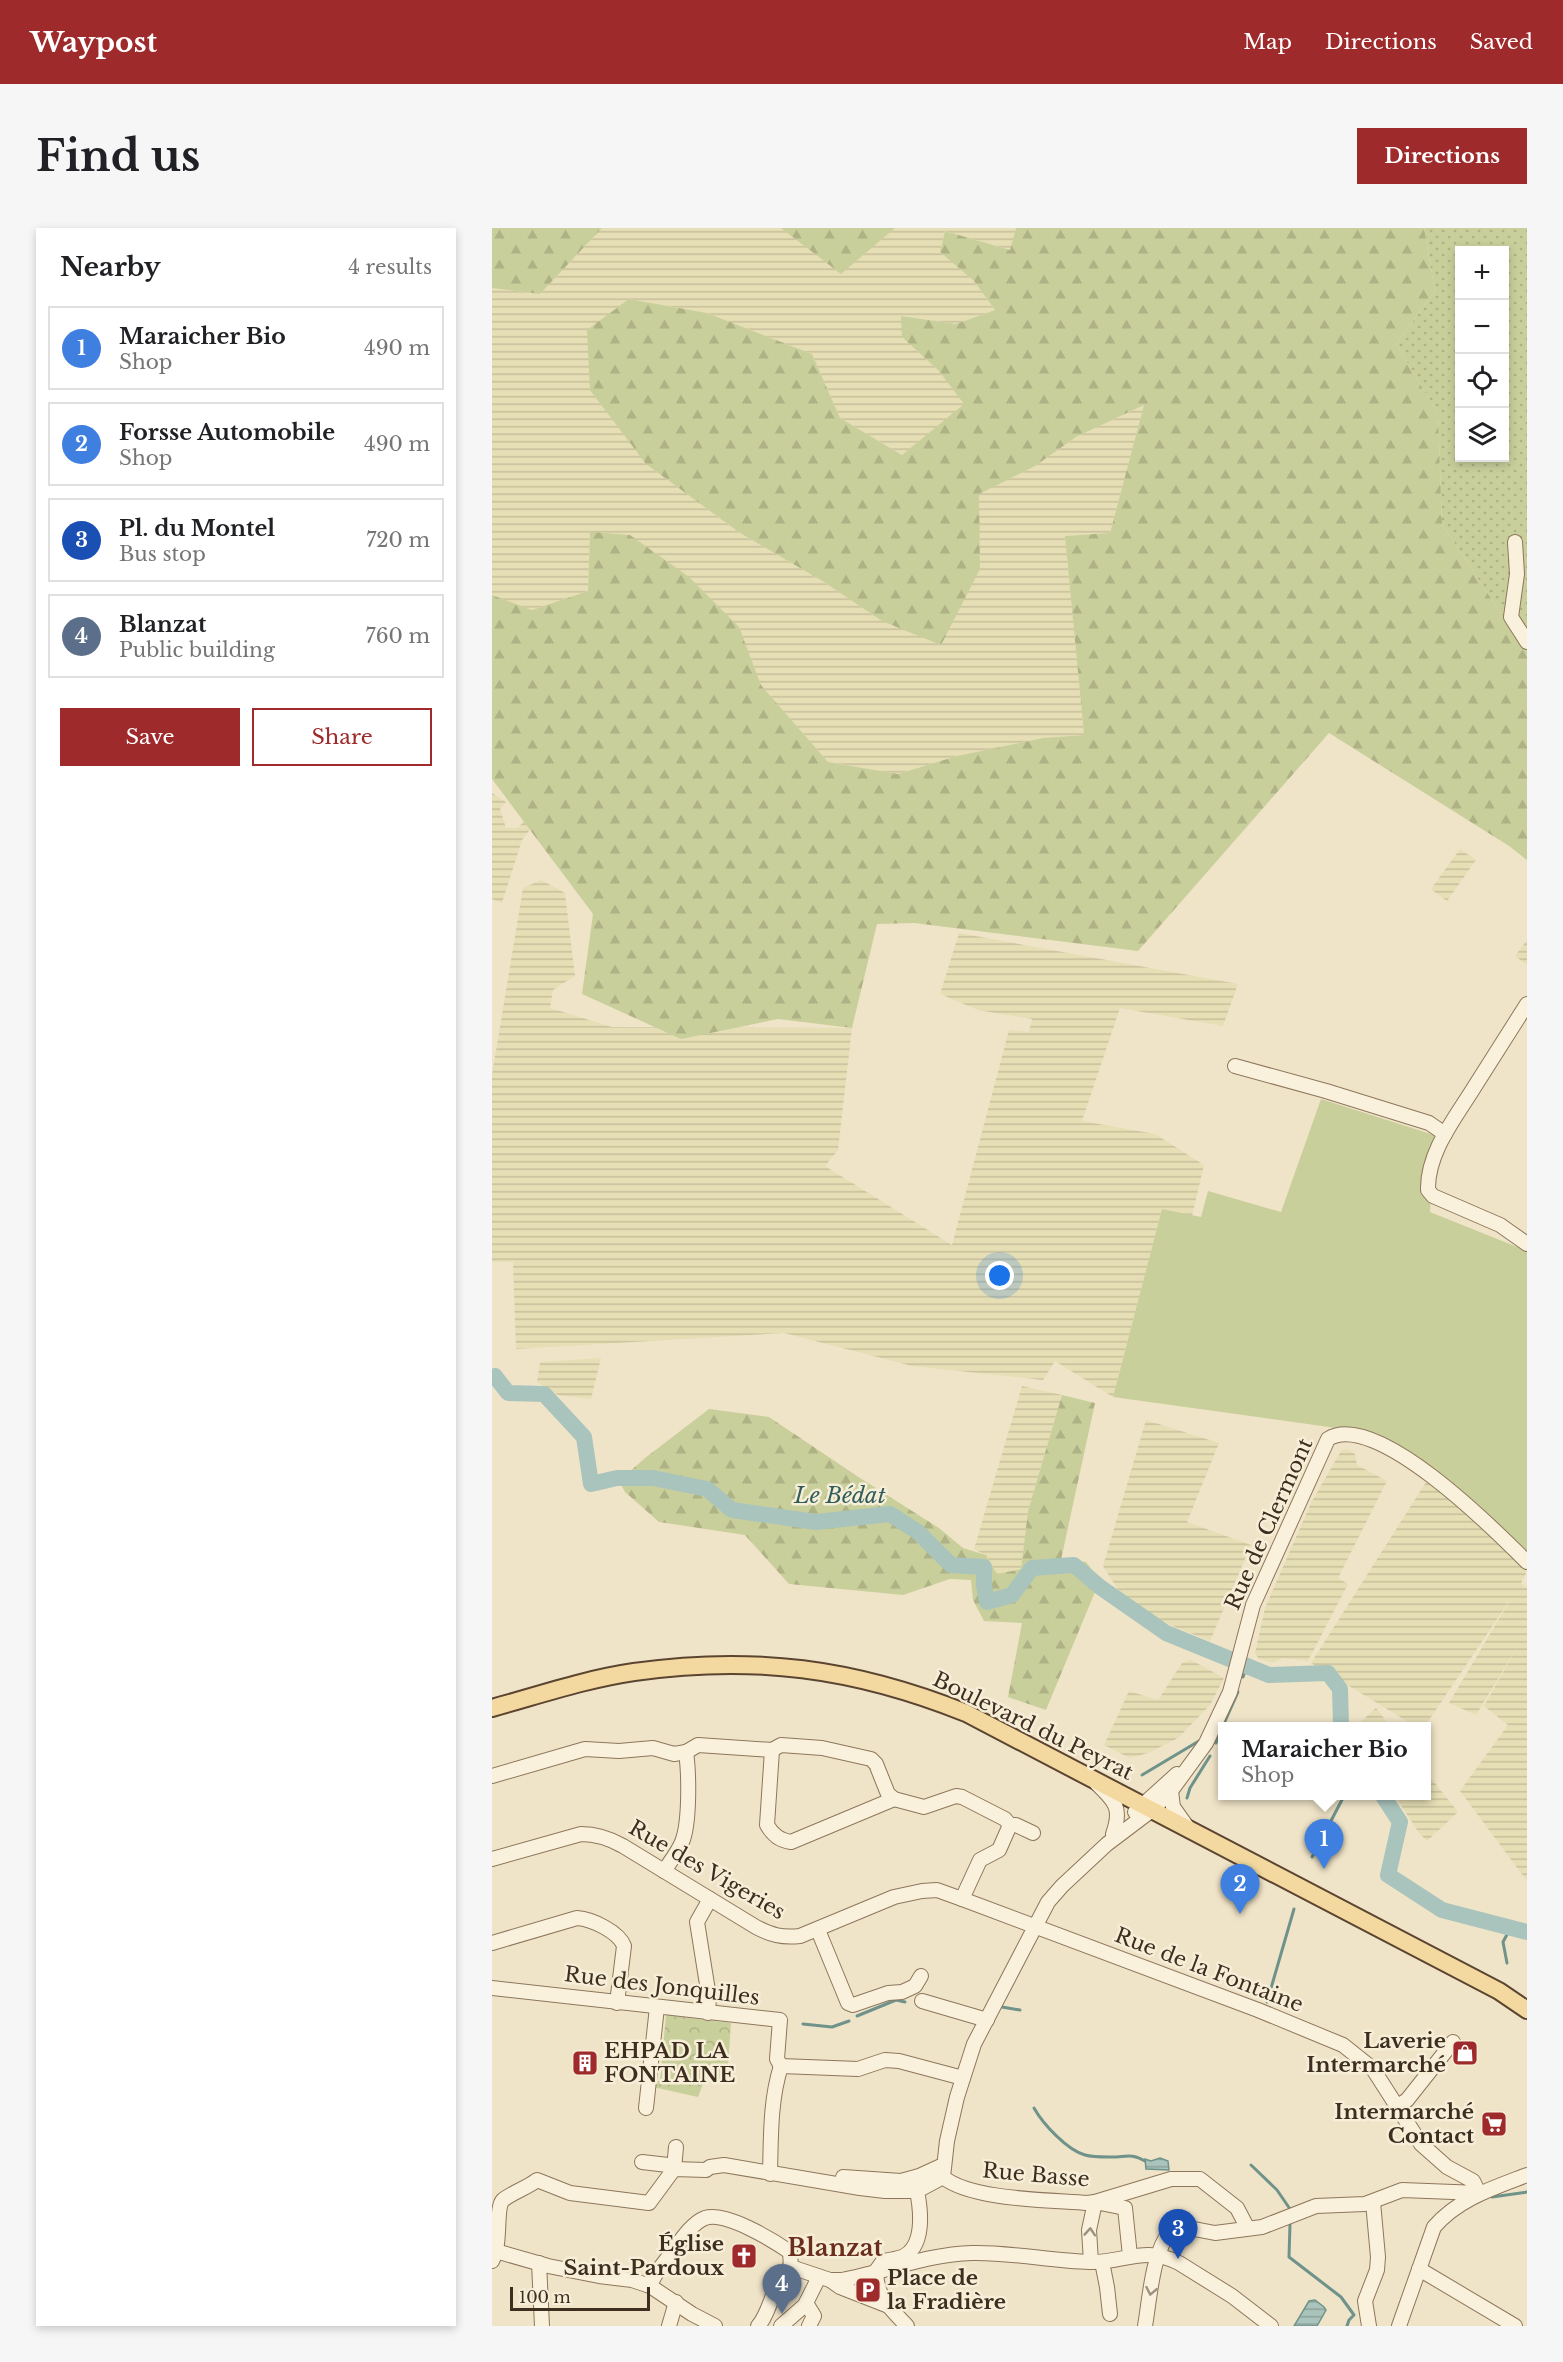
<!DOCTYPE html>
<meta charset="utf-8">
<style>
:root{--surface:#fff;--page:#f6f6f6;--text:#202124;--muted:#757577;--line:#e0e0e0;--accent:#9e2a2b}
body{margin:0;font-family:"Libre Baskerville",serif;background:var(--page);color:var(--text)}
.controls{position:absolute;right:18px;top:18px;display:grid;overflow:hidden;border-radius:0px;box-shadow:0 3px 9px #0003}
.controls button{width:54px;height:54px;display:grid;place-items:center;padding:0;border:0;border-bottom:2px solid var(--line);background:var(--surface);color:var(--text);font:30px sans-serif}
.scale{position:absolute;left:18px;bottom:15px;width:140px;box-sizing:border-box;padding-left:6px;border:3px solid #3d2e20;border-top:0;font-size:16px;line-height:21px;white-space:nowrap;color:#3d2e20;-webkit-text-stroke:4px #f7eed8;paint-order:stroke}
.you{position:absolute;left:508px;top:1048px;width:21px;height:21px;margin:-15px;border:4px solid #fff;border-radius:50%;background:#1a73e8;box-shadow:0 0 0 9px #1a73e833}
.badge{display:grid;place-items:center;width:39px;height:39px;border-radius:50%;background:var(--accent);color:#fff;font-size:20px;font-weight:700}
.pin{position:absolute;translate:-50% -50px;filter:drop-shadow(0 2px 3px #0008)}
.pin::after{content:'';position:absolute;top:32px;width:21px;height:18px;background:inherit;clip-path:polygon(0 0,100% 0,50% 100%)}
.popup{position:absolute;left:726px;top:1494px;width:213px;height:78px;box-sizing:border-box;display:grid;place-content:center;border-radius:0px;background:var(--surface);filter:drop-shadow(0 2px 4px #0005);font-size:20px;white-space:nowrap;color:var(--muted)}
.popup b{font-size:22px;color:var(--text)}
.popup::after{content:'';position:absolute;left:50%;top:100%;margin-left:-12px;border:12px solid transparent;border-top-color:var(--surface)}
.list{margin:0;padding:0;list-style:none}
h2{display:flex;justify-content:space-between;align-items:center;height:78px;margin:0;padding:0 24px;font-size:26px}
h2 small{font-size:20px;font-weight:400;color:var(--muted)}
.list li{display:grid;grid-template-columns:39px 1fr auto;gap:18px;align-items:center;box-sizing:border-box;height:84px;margin:0 12px 12px;padding:0 12px;border:2px solid var(--line);border-radius:0px}
.list b{display:block;font-size:22px;white-space:nowrap}
.list p{margin:0;font-size:20px;white-space:nowrap;color:var(--muted)}
.list em{font-size:20px;font-style:normal;color:var(--muted)}
.actions{display:flex;gap:12px;padding:18px 24px}
.actions a{flex:1;padding:14px 0;border:2px solid var(--accent);border-radius:0px;text-align:center;font-size:21px;color:var(--accent)}
.actions .main{background:var(--accent);color:#fff}
.icon{flex:none;width:33px;height:33px;fill:none;stroke:currentColor;stroke-width:2;stroke-linecap:round;stroke-linejoin:round}
.map{position:relative;flex:none;width:1035px;height:2098px;overflow:hidden;border-radius:0px}
header{display:flex;align-items:center;gap:36px;box-sizing:border-box;height:84px;padding:0 30px;background:var(--accent);color:#fff}
header strong{font-size:28px}
nav{display:flex;gap:33px;margin-inline-start:auto;font-size:21px}
.intro{display:flex;align-items:center;justify-content:space-between;box-sizing:border-box;height:144px;padding:0 36px}
h1{margin:0;font-size:42px}
.button{padding:15px 27px;border-radius:0px;background:var(--accent);color:#fff;font-size:21px;font-weight:700}
main{display:flex;gap:36px;padding:0 36px}
aside{flex:1;background:var(--surface);border-radius:0px;box-shadow:0 3px 9px #0003}
.map>svg:first-child{display:block}
</style>
<header>
<strong>Waypost</strong>
<nav><a>Map</a><a>Directions</a><a>Saved</a></nav>
</header>
<div class="intro"><h1>Find us</h1><a class="button">Directions</a></div>
<main>
<aside>
<h2>Nearby<small>4 results</small></h2>
<ul class="list">
<li><span class="badge" style="background:#3f7fe0">1</span><div><b>Maraicher Bio</b><p>Shop</p></div><em>490 m</em></li>
<li><span class="badge" style="background:#3f7fe0">2</span><div><b>Forsse Automobile</b><p>Shop</p></div><em>490 m</em></li>
<li><span class="badge" style="background:#1a4fb4">3</span><div><b>Pl. du Montel</b><p>Bus stop</p></div><em>720 m</em></li>
<li><span class="badge" style="background:#5c6f8a">4</span><div><b>Blanzat</b><p>Public building</p></div><em>760 m</em></li>
</ul>
<div class="actions"><a class="main">Save</a><a>Share</a></div>
</aside>
<div class="map">
<svg width="1035" height="2098" viewBox="0 0 1035 2098">
<defs>
<pattern id="farmland-rules" width="6" height="5" patternUnits="userSpaceOnUse" patternTransform="scale(1.5)"><rect width="6" height="5" fill="#e6deb5"/><path d="M0 2.5h6" fill="none" stroke="#c6bf9b"/></pattern>
<pattern id="grass-dots" width="8" height="8" patternUnits="userSpaceOnUse" patternTransform="scale(1.5)"><rect width="8" height="8" fill="#c9cf9b"/><path d="M2 2h.1M6 6h.1" fill="none" stroke="#aeb285" stroke-width="1.8" stroke-linecap="round"/></pattern>
<pattern id="forest-firs" width="22" height="20" patternUnits="userSpaceOnUse" patternTransform="scale(1.5)"><rect width="22" height="20" fill="#c9cf9b"/><path d="M5 1l3.5 6h-7zM16 11l3.5 6h-7z" fill="#aeb285"/></pattern>
<pattern id="park-crowns" width="20" height="18" patternUnits="userSpaceOnUse" patternTransform="scale(1.5)"><rect width="20" height="18" fill="#c9cf9b"/><path d="M2 6a3 3 0 1 1 6 0M12 15a3 3 0 1 1 6 0" fill="none" stroke="#aeb285"/></pattern>
<pattern id="water-rules" width="6" height="5" patternUnits="userSpaceOnUse" patternTransform="scale(1.5)"><rect width="6" height="5" fill="#a9c4bc"/><path d="M0 2.5h6" fill="none" stroke="#8ba098"/></pattern>
</defs>
<rect width="100%" height="100%" fill="#f0e4c8"/>
<g fill="url(#farmland-rules)">
<polygon points="110,0 524,0 518,22 453,3 448,24 482,53 503,82 464,96 410,88 410,109 447,143 473,176 410,227 348,190 320,126 215,85 137,71 154,236 248,305 332,354 390,393 488,341 486,266 543,238 584,209 652,177 618,305 573,308 592,507 551,510 465,528 406,546 336,534 269,457 246,399 98,304 96,363 40,382 0,367 0,60 48,66"/>
<polygon points="0,565 14,574 8,581 14,600 26,600 38,586 45,592 30,612 10,675 0,671"/>
<polygon points="968,621 984,632 955,673 939,661"/>
<polygon points="49,652 73,665 83,748 61,762 58,780 120,799 360,800 346,922 333,938 460,1017 517,802 537,804 540,791 486,782 448,766 467,705 746,756 731,798 628,780 590,893 663,906 712,937 700,988 670,981 621,1169 563,1133 551,1152 420,1138 292,1105 24,1121 21,1034 0,1034 0,847 31,660"/>
<polygon points="1035,712 1035,737 1023,728"/>
<polygon points="109,1130 99,1171 66,1167 45,1154 48,1134"/>
<polygon points="530,1158 570,1167 536,1283 529,1341 505,1346 494,1327 482,1321"/>
<polygon points="654,1192 727,1215 695,1294 759,1317 718,1413 653,1387 628,1365 611,1338"/>
<polygon points="855,1221 863,1226 865,1237 895,1253 846,1350 856,1356 816,1433 791,1430 781,1435 767,1431 763,1425 773,1380 819,1275 849,1223"/>
<polygon points="936,1251 1035,1343 1029,1355 1035,1360 1035,1653 968,1563 1016,1497 992,1478 1026,1418 984,1487 957,1475 1020,1369 933,1498 923,1498 819,1435"/>
<polygon points="699,1432 732,1450 718,1477 686,1510 656,1525 638,1530 612,1517 637,1463 666,1472 690,1435"/>
<polygon points="884,1480 898,1498 864,1498"/>
<polygon points="934,1544 966,1584 935,1613 927,1605 903,1568 934,1568"/>
</g>
<path fill="url(#grass-dots)" fill-rule="evenodd" d="M932,0h103v418l-27,-34 -58,-88 -4,-110 -42,-70 39,-53zM968,22h44v208h-44z"/>
<g fill="url(#forest-firs)">
<polygon points="0,0 110,0 48,66 0,60"/>
<polygon points="289,0 403,0 349,46"/>
<polygon points="524,0 932,0 943,63 904,116 946,186 950,296 1008,384 1035,418 1035,632 1017,618 837,505 646,723 422,695 385,696 360,800 286,791 189,811 90,766 101,686 0,551 0,367 40,382 96,363 98,304 138,307 197,349 247,399 269,457 336,534 406,546 465,528 551,510 592,507 573,308 618,305 652,177 584,209 543,238 487,266 488,341 449,417 390,393 332,354 248,305 154,236 98,162 95,102 137,71 215,85 320,126 348,190 410,227 472,176 447,143 410,109 409,88 464,96 503,82 482,53 448,24 453,3 518,22"/>
<polygon points="570,1167 603,1175 569,1332 594,1334 608,1352 554,1482 516,1469 530,1395 492,1393 481,1372 479,1352 458,1351 411,1367 297,1356 253,1307 167,1294 133,1264 127,1253 153,1230 217,1181 277,1189 368,1250 447,1300 471,1320 494,1327 505,1346 529,1341 536,1283"/>
</g>
<polygon fill="url(#park-crowns)" points="174,1787 239,1795 235,1852 214,1848 206,1869 161,1859 161,1853 168,1853"/>
<polygon fill="#c9cf9b" points="829,871 942,907 938,984 1035,1023 1035,1323 964,1261 891,1214 844,1200 621,1169 670,981 709,989 716,963 789,984"/>
<g fill="url(#water-rules)" stroke="#6f938a" stroke-width="1.5">
<polygon points="668,1930 676,1933 677,1942 654,1941 653,1931 659,1933"/>
<polygon points="823,2072 832,2079 834,2082 825,2098 802,2098 817,2073"/>
</g>
<g fill="none" stroke-linecap="round" stroke-linejoin="round">
<g stroke="#6f938a" stroke-width="3">
<polyline points="749,1440 754,1441 751,1449"/>
<polyline points="731,1498 746,1464"/>
<polyline points="724,1515 730,1501"/>
<polyline points="650,1547 707,1513"/>
<polyline points="695,1570 698,1560 718,1528"/>
<polyline points="820,1629 852,1568"/>
<polyline points="1015,1735 1011,1714 1019,1699"/>
<polyline points="775,1774 802,1681"/>
<polyline points="510,1779 528,1782"/>
<polyline points="365,1788 404,1772 413,1774"/>
<polyline points="311,1796 340,1799 357,1793"/>
<path d="M542,1880c9,16 33,42 51,47 7,2 17,2 24,2 15,1 21,-5 36,4"/>
<polyline points="759,1937 785,1962 798,1981"/>
<polyline points="1000,1969 1035,1964"/>
<polyline points="798,1996 797,2029 849,2069 862,2087 857,2092 855,2098"/>
</g>
<g stroke="#a9c4bc" stroke-width="16">
<polyline points="0,1150 3,1148 16,1165 52,1166 92,1209 99,1256 125,1250 161,1250 215,1261 240,1282 324,1294 398,1286 426,1304 459,1337 492,1339 492,1357 495,1374 520,1367 540,1340 582,1337 608,1359 674,1405 777,1447 836,1445 848,1461 849,1498"/>
<polyline points="891,1568 908,1594 896,1647 950,1682 1035,1704"/>
</g>
<defs>
<g id="minor">
<polyline points="1023,314 1025,346 1019,389 1035,414"/>
<path d="M1035,776c-17,27 -35,55 -52,82 -19,31 -48,66 -47,104l5,6 67,29 27,19"/>
<polyline points="743,838 834,863 937,895 953,906"/>
<path d="M280,1522l-5,75c6,10 12,15 24,17l103,-43"/>
<polyline points="0,1548 93,1521 127,1523 161,1520 182,1526 194,1524 206,1517 280,1522 289,1517 330,1520 379,1531 384,1536 396,1566 402,1571 432,1579 464,1568 470,1569 513,1591 518,1597 507,1622 488,1632 470,1671"/>
<path d="M605,1556c19,18 25,25 16,50"/>
<polyline points="679,1563 681,1579 696,1600"/>
<polyline points="643,1584 685,1546"/>
<polyline points="518,1597 524,1597 541,1605"/>
<path d="M0,1631l89,-25c16,0 28,4 42,12l133,81c15,8 26,11 44,9l94,-39 28,-6 15,-1 25,9 296,111 85,35 30,24 48,75 26,23 26,14 6,12 -77,-3 -37,14 -49,2 -54,21 -47,6 -26,-5 -18,2c-19,23 -21,67 -26,96"/>
<path d="M172,1643c6,-9 14,-19 18,-29 8,-19 7,-69 4,-90"/>
<polyline points="326,1702 356,1775 361,1777 396,1765 410,1764 423,1758 429,1748"/>
<path d="M0,1715l85,-25c15,1 42,14 47,28l-7,57"/>
<polyline points="0,1760 288,1792 285,1831 289,1838"/>
<polyline points="430,1773 495,1792"/>
<polyline points="216,1785 217,1769 205,1694 218,1671"/>
<polyline points="289,1838 366,1841 393,1832 407,1833 471,1850"/>
<polyline points="906,1878 915,1872 961,1814"/>
<polyline points="154,1880 165,1779"/>
<polyline points="150,1934 176,1937 182,1941 184,1919"/>
<path d="M278,1946c1,-36 0,-74 11,-108"/>
<polyline points="351,1949 409,1953 427,1948 451,1937"/>
<path d="M451,1949c27,23 108,23 144,26l8,-1 76,-23h29l37,29 10,19"/>
<polyline points="0,2022 56,2038 107,2048 140,2052 158,2058 200,2086 223,2098"/>
<path d="M0,2033c10,-18 3,-53 11,-61 10,-8 24,-12 34,-20l33,13 79,10 25,-34 32,1 4,-3 14,-2 136,23 25,3h32"/>
<polyline points="599,2034 597,2002 603,1974 633,1980 638,2028"/>
<polyline points="610,2034 615,2059 618,2086"/>
<polyline points="47,2035 50,2098"/>
<polyline points="299,2039 338,2052 348,2059 394,2077"/>
<polyline points="927,2041 1023,2098"/>
<path d="M384,2043l7,-10c6,-1 13,-2 19,-4 23,-10 19,-46 15,-66l26,-14 4,-36 10,-44 17,-53 74,-142 14,-16 45,-42 45,-34 19,-19 35,-48 24,-51 23,-87 75,-166c47,-30 167,91 199,123"/>
<path d="M384,2043c0,26 15,38 31,55"/>
<path d="M338,2052h12c43,-8 86,-26 130,-27 39,-1 79,8 118,9 35,1 54,-17 89,1l53,33 39,30"/>
<path d="M158,2058c4,-13 15,-24 23,-35 8,-11 19,-28 32,-33 21,-7 69,23 85,34l1,15"/>
<polyline points="314,2075 322,2088 317,2098"/>
<polyline points="177,2098 184,2074"/>
<path d="M266,2098c14,-15 16,-50 33,-59"/>
<polyline points="289,2098 313,2077 327,2049"/>
<polyline points="877,2098 873,2073 885,2042 886,2029 881,1974"/>
<path d="M907,2098l35,-99c24,-28 59,-39 93,-52"/>
</g>
<path id="major" d="M0,1480c47,-13 94,-29 142,-36 119,-17 220,-4 332,41l533,278 28,19"/>
</defs>
<use href="#minor" stroke="#8d765c" stroke-width="16"/>
<use href="#major" stroke="#5b4430" stroke-width="20"/>
<use href="#minor" stroke="#faf1dc" stroke-width="14"/>
<use href="#major" stroke="#f3d9a0" stroke-width="16"/>
</g>
<defs><path id="oneway-chevron" d="M-2-3.5L2.5 0L-2 3.5" fill="none" stroke-width="1.6" stroke-linecap="round" stroke-linejoin="round" transform="scale(1.5)"/></defs>
<g stroke="#9c907e">
<use href="#oneway-chevron" transform="translate(598 2004) rotate(-86)"/>
<use href="#oneway-chevron" transform="translate(659 2063) rotate(101)"/>
</g>
<defs>
<symbol id="shop-square" viewBox="-11 -11 22 22"><rect x="-9" y="-9" width="18" height="18" rx="4" fill="#9e2a2b" stroke="#f7eed8"/><path d="M-5-2.5h2.3a2.7 3.5 0 0 1 5.4 0H5L5.5 6h-11ZM-1.5-2.5h3a1.5 2.3 0 0 0-3 0Z" fill="#fff"/></symbol>
<symbol id="building-square" viewBox="-11 -11 22 22"><rect x="-9" y="-9" width="18" height="18" rx="4" fill="#9e2a2b" stroke="#f7eed8"/><path d="M-4-6H4V6H1V3H-1V6H-4ZM-2.5-4.3h1.7v1.8h-1.7ZM.8-4.3h1.7v1.8H.8ZM-2.5-1h1.7V.8h-1.7ZM.8-1h1.7V.8H.8Z" fill="#fff"/></symbol>
<symbol id="supermarket-square" viewBox="-11 -11 22 22"><rect x="-9" y="-9" width="18" height="18" rx="4" fill="#9e2a2b" stroke="#f7eed8"/><path d="M-6-5.5h2.5l.6 2H6L4.5 2H-2.5L-4.4-4H-6ZM-1.5 3.2a1.3 1.3 0 1 0 .1 0ZM3 3.2a1.3 1.3 0 1 0 .1 0Z" fill="#fff"/></symbol>
<symbol id="church-square" viewBox="-11 -11 22 22"><rect x="-9" y="-9" width="18" height="18" rx="4" fill="#9e2a2b" stroke="#f7eed8"/><path d="M-1.2-6h2.4v3.5h3.3v2.4h-3.3V6h-2.4V-.1h-3.3v-2.4h3.3Z" fill="#fff"/></symbol>
<symbol id="parking-square" viewBox="-11 -11 22 22"><rect x="-9" y="-9" width="18" height="18" rx="4" fill="#9e2a2b" stroke="#f7eed8"/><path d="M-3.5-5.5H1a3.5 3.5 0 0 1 0 7H-1V5.5H-3.5ZM-1-3.4V-.6H.8a1.4 1.4 0 0 0 0-2.8Z" fill="#fff"/></symbol>
</defs>
<g fill-rule="evenodd">
<use href="#shop-square" x="958" y="1810" width="30" height="30"/>
<use href="#building-square" x="78" y="1820" width="30" height="30"/>
<use href="#supermarket-square" x="987" y="1881" width="30" height="30"/>
<use href="#church-square" x="237" y="2013" width="30" height="30"/>
<use href="#parking-square" x="361" y="2047" width="30" height="30"/>
</g>
<g text-anchor="middle" dominant-baseline="central" stroke-width="5" stroke-linejoin="round" paint-order="stroke">
<g font-size="21" fill="#3d2e20" stroke="#f7eed8">
<text transform="translate(777 1296) rotate(-66)">Rue de Clermont</text>
<text transform="translate(541 1498) rotate(26)">Boulevard du Peyrat</text>
<text transform="translate(215 1642) rotate(30)">Rue des Vigeries</text>
<text transform="translate(717 1742) rotate(21)">Rue de la Fontaine</text>
<text transform="translate(170 1758) rotate(7)">Rue des Jonquilles</text>
<text transform="translate(544 1947) rotate(5)">Rue Basse</text>
</g>
<g font-size="21" font-weight="bold" fill="#3d2e20" stroke="#f7eed8" text-anchor="end">
<text x="954" y="1813">Laverie<tspan x="954" dy="24">Intermarché</tspan></text>
<text x="112" y="1823" text-anchor="start">EHPAD LA<tspan x="112" dy="24">FONTAINE</tspan></text>
<text x="982" y="1884">Intermarché<tspan x="982" dy="24">Contact</tspan></text>
<text x="232" y="2016">Église<tspan x="232" dy="24">Saint-Pardoux</tspan></text>
<text x="395" y="2050" text-anchor="start">Place de<tspan x="395" dy="24">la Fradière</tspan></text>
</g>
<g font-size="22" font-style="italic" fill="#2f5d5a" stroke="#f7eed8">
<text x="348" y="1267">Le Bédat</text>
</g>
<g font-size="24" font-weight="bold" fill="#6b2e1e" stroke="#f7eed8">
<text x="343" y="2019">Blanzat</text>
</g>
</g>
</svg>
<div class="controls">
<button>+</button>
<button>−</button>
<button><svg class="icon" aria-label="locate" viewBox="0 0 24 24"><circle cx="12" cy="12" r="6"/><path d="M12 2v4M12 18v4M2 12h4M18 12h4"/></svg></button>
<button><svg class="icon" aria-label="layers" viewBox="0 0 24 24"><path d="M12 4l9 5-9 5-9-5zM3 14l9 5 9-5"/></svg></button>
</div>
<div class="scale">100 m</div>
<div class="you"></div>
<div class="pin badge" style="left:832px;top:1641px;background:#3f7fe0">1</div>
<div class="popup"><b>Maraicher Bio</b>Shop</div>
<div class="pin badge" style="left:748px;top:1686px;background:#3f7fe0">2</div>
<div class="pin badge" style="left:686px;top:2031px;background:#1a4fb4">3</div>
<div class="pin badge" style="left:290px;top:2086px;background:#5c6f8a">4</div>
</div>
</main>
